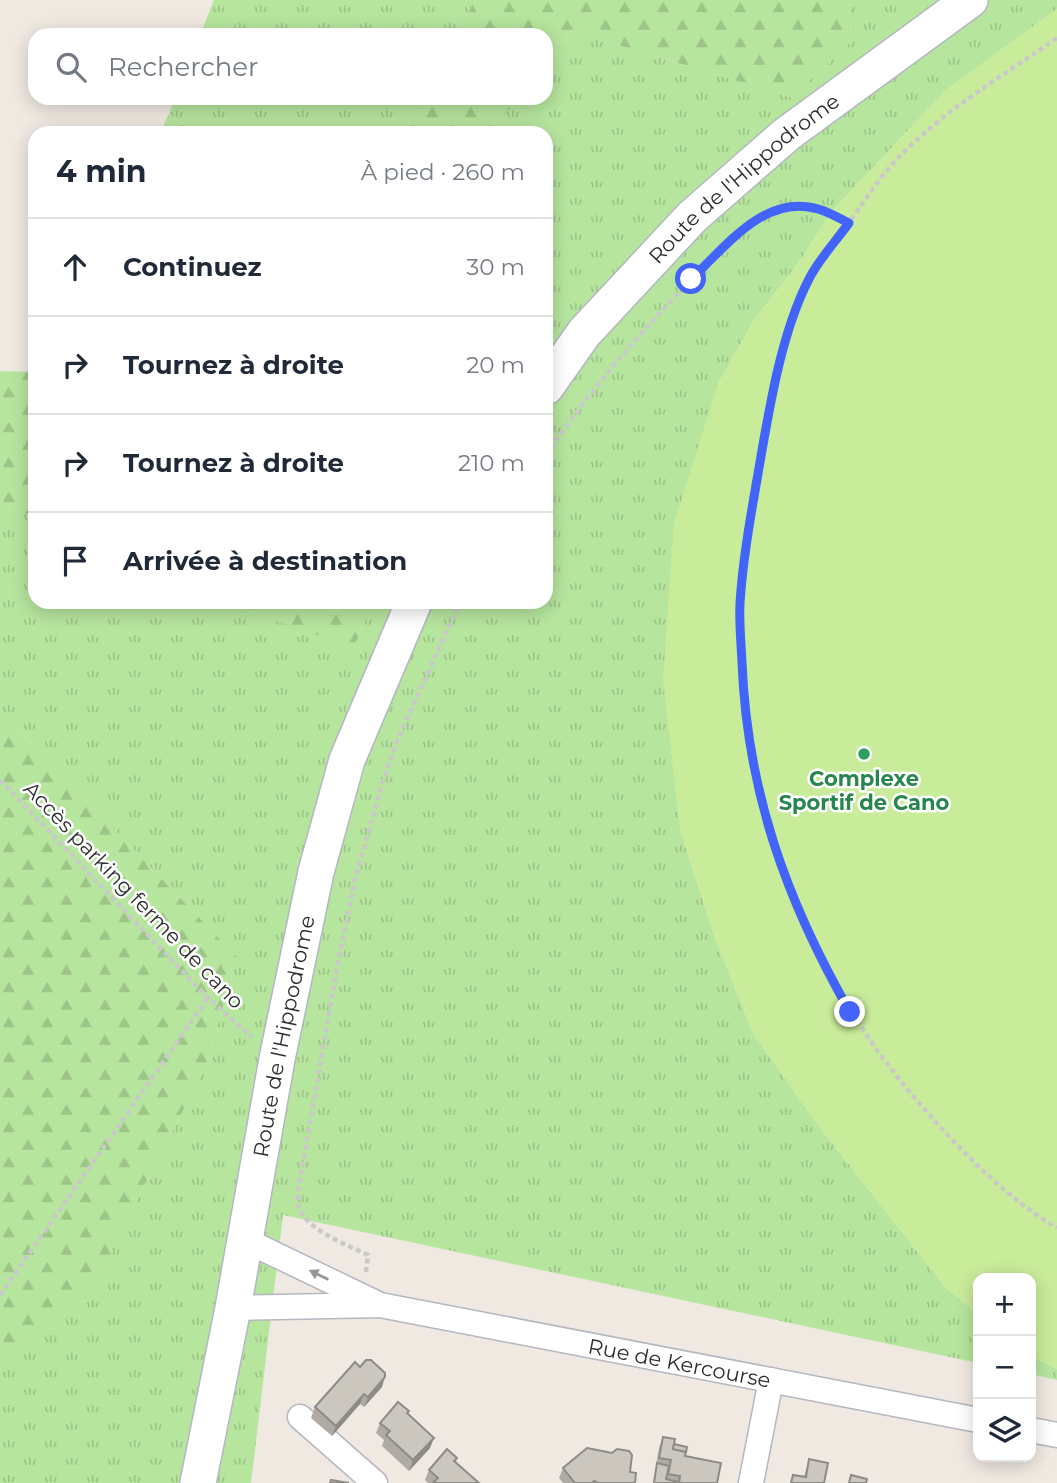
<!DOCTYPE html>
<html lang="fr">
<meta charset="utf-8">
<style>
:root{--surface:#fff;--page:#f6f6f7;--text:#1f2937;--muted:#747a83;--line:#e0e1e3}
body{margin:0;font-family:Montserrat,sans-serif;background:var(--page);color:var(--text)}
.controls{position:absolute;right:21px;bottom:21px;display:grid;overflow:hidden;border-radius:14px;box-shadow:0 4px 18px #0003}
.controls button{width:63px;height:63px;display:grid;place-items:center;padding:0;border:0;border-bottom:2px solid var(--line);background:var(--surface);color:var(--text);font:35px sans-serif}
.stop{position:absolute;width:21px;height:21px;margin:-16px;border:5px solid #4264fb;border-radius:50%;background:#fff}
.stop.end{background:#4264fb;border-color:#fff;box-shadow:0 2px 7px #0008}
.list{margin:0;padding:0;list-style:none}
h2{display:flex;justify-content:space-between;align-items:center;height:91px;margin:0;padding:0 28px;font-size:30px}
h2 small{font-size:23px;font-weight:400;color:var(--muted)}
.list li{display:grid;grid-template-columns:46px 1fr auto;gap:21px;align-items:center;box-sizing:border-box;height:98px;padding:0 28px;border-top:2px solid var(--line)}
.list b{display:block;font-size:26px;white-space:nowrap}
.list em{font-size:23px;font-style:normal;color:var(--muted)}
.icon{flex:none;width:38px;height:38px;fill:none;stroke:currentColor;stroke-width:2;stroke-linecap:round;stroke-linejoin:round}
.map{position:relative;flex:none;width:1057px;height:1483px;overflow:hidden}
.search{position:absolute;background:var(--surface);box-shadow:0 4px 18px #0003;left:28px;top:28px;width:525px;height:77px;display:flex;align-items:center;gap:18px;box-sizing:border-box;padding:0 24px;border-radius:21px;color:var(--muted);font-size:26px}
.panel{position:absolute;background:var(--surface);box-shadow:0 4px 18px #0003;left:28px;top:126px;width:525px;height:483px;border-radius:21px}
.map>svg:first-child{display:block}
</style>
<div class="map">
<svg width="1057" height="1483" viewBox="0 0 1057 1483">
<defs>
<pattern id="grass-tufts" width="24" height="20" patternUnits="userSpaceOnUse" patternTransform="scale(1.75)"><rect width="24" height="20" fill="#b6e59e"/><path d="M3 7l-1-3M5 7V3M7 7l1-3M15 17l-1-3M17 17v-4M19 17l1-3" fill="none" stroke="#9dc588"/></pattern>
<pattern id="forest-firs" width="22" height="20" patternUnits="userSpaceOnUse" patternTransform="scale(1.75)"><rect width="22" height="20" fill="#b6e59e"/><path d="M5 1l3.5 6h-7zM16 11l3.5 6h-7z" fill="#9dc588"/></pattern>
</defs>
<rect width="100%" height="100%" fill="#efe9e1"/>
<g fill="url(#grass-tufts)">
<polygon points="214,0 475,0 456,35 200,35"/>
<polygon points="849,0 1057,0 1057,9 946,90 832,211 800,261 754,320 718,384 680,830 714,935 753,1033 815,1121 945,1287 978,1314 978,1363 283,1215 251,1483 0,1483 0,1370 3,1365 86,1298 206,1066 237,957 0,711 0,505 35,517 35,602 238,602 238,608 354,646 373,602 546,602 546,133 491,133 518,98 546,98 546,63 571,31 791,97 851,42"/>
<polygon points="175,98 423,98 404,133 196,133 169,114"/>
<polygon points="1031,1356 1057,1369 1057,1380 1031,1374"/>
</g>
<g fill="url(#forest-firs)">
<polygon points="475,0 849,0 851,42 791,97 571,31 546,63 546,35 456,35"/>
<polygon points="423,98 518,98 491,133 404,133"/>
<polygon points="169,114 196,133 160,133"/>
<polygon points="0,371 35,372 35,517 0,505"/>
<polygon points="238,602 373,602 354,647 238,608"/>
<polygon points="0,711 237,957 206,1066 86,1298 3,1365 0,1370"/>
</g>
<polygon fill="#c9ec9a" points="1057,9 1057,1369 1031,1356 1031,1278 978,1278 978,1314 945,1287 815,1121 753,1033 714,935 680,830 663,679 674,523 718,384 754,320 800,261 832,211 946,90"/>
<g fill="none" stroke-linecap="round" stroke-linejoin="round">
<defs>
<g id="minor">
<polyline points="245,1240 376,1303"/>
<path id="s1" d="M233,1308l147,-3 598,115"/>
<polyline points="300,1417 375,1483"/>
<polyline points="1031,1430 1057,1435"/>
<polyline points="751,1483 771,1380"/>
</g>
<g id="secondary">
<path id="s2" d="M546,387l38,-54 108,-116 95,-83 183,-134"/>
<path id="s3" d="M198,1483l35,-175 44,-249 39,-187 31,-112 67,-158"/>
</g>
</defs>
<use href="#minor" stroke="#b4b7c1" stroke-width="27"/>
<use href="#secondary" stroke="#b4b7c1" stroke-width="38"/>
<g stroke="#c9c9c9" stroke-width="4.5" stroke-dasharray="5 3.5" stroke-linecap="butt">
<path d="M1057,38c-58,40 -121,77 -168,130 -15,17 -28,39 -42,57 -12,17 -27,34 -37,52 -26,47 -33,105 -44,157 -13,56 -26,118 -26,175 1,188 60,360 185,501 39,44 82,88 132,118"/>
<path d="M546,455c52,-76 114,-147 181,-209 13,-13 28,-30 46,-37 26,-10 52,2 76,14"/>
<polyline points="0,780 208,998 252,1037"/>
<path d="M366,1272l2,-17c-20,-10 -60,-24 -69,-47 -2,-5 -1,-11 -1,-16l40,-230 18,-86 26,-92 15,-43 63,-139"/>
<polyline points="0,1295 208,998"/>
</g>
<use href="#minor" stroke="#fff" stroke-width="24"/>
<use href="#secondary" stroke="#fff" stroke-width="35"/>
</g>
<g fill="#afaba4">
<polygon points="382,1387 364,1407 360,1404 332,1436 311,1418 315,1407"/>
<polygon points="409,1411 408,1414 430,1448 409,1471 382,1446 384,1440 376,1433 380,1423"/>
<polygon points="663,1437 674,1444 685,1456 717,1483 653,1483 659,1448"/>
<polygon points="457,1458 456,1462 479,1483 428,1483 425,1480 429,1470"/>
<polygon points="809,1459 824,1483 790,1483 793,1475 804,1477"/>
<polygon points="563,1468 630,1472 635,1483 563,1483 559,1478"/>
</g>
<g fill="#8e8b86">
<polygon points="385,1377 382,1387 364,1407 368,1397"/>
<polygon points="364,1394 360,1404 332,1436 336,1426"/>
<polygon points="434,1438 430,1448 409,1471 413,1460"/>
</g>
<g fill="#cbc7bf" stroke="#8e8b86" stroke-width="2">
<polygon points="366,1360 371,1360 385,1373 385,1377 368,1397 364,1394 336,1426 315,1407 355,1362 360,1367"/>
<polygon points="398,1402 409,1411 407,1413 434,1438 413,1460 386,1435 390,1431 380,1423"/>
<polygon points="663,1437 675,1439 673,1449 686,1452 685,1456 721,1463 717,1483 679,1483 680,1476 668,1474 671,1460 659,1458"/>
<polygon points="674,1444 687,1447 686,1452 673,1449"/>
<polygon points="587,1448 612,1453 617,1449 629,1451 632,1455 630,1472 636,1473 635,1483 598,1483 594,1481 592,1483 575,1483 563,1468"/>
<polygon points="447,1449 457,1458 454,1461 479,1483 433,1483 438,1478 429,1470"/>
<polygon points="809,1459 828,1463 824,1483 791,1483 793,1475 806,1477"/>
<polygon points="657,1463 669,1466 666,1479 678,1482 678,1483 654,1483"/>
<polygon points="851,1475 867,1479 866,1483 849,1483"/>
<polygon points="331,1480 349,1483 330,1483"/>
</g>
<defs><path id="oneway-solid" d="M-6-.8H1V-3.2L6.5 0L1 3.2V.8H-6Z" transform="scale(1.75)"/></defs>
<use fill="#969696" href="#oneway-solid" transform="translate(319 1275) rotate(-154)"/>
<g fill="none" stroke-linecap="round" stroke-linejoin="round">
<path stroke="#4264fb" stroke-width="9" d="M691,279c34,-31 71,-83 123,-71 12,2 24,10 35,15 -13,18 -30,36 -40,56 -27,52 -39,125 -49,183 -8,47 -17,94 -20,141 -1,19 1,39 2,59 5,129 44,238 108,350"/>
</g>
<circle fill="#2e9e5b" stroke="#fff" stroke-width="2.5" cx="864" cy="754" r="7"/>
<g text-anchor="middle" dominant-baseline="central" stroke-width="5" stroke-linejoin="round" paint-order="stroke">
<g font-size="21" fill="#2e2e2e" stroke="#fff">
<text stroke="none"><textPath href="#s2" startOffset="289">Route de l'Hippodrome</textPath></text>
<text transform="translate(134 895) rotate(46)">Accès parking ferme de cano</text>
<text stroke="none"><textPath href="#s3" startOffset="455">Route de l'Hippodrome</textPath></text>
<text stroke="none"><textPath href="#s1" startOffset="452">Rue de Kercourse</textPath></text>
</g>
<g font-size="21" font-weight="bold" fill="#27864d" stroke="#fff">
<text x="864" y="778">Complexe<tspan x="864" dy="24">Sportif de Cano</tspan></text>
</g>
</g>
</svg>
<div class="controls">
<button>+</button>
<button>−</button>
<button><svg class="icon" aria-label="layers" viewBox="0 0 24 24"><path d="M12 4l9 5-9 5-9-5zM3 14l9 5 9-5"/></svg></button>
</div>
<div class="stop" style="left:691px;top:279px"></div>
<div class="stop end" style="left:850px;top:1012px"></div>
<div class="search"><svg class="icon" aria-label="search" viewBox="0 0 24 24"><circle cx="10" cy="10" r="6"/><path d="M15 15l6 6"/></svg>Rechercher</div>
<section class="panel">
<h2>4 min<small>À pied · 260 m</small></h2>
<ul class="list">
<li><svg class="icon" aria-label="ahead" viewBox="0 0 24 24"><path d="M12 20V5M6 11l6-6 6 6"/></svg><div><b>Continuez</b></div><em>30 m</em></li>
<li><svg class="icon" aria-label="right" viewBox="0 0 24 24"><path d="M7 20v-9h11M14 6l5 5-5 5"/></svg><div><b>Tournez à droite</b></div><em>20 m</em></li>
<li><svg class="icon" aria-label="right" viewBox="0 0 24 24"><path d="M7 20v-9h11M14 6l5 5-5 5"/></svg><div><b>Tournez à droite</b></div><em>210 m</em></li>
<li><svg class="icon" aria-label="arrive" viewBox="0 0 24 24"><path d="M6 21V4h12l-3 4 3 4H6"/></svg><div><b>Arrivée à destination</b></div></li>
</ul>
</section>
</div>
